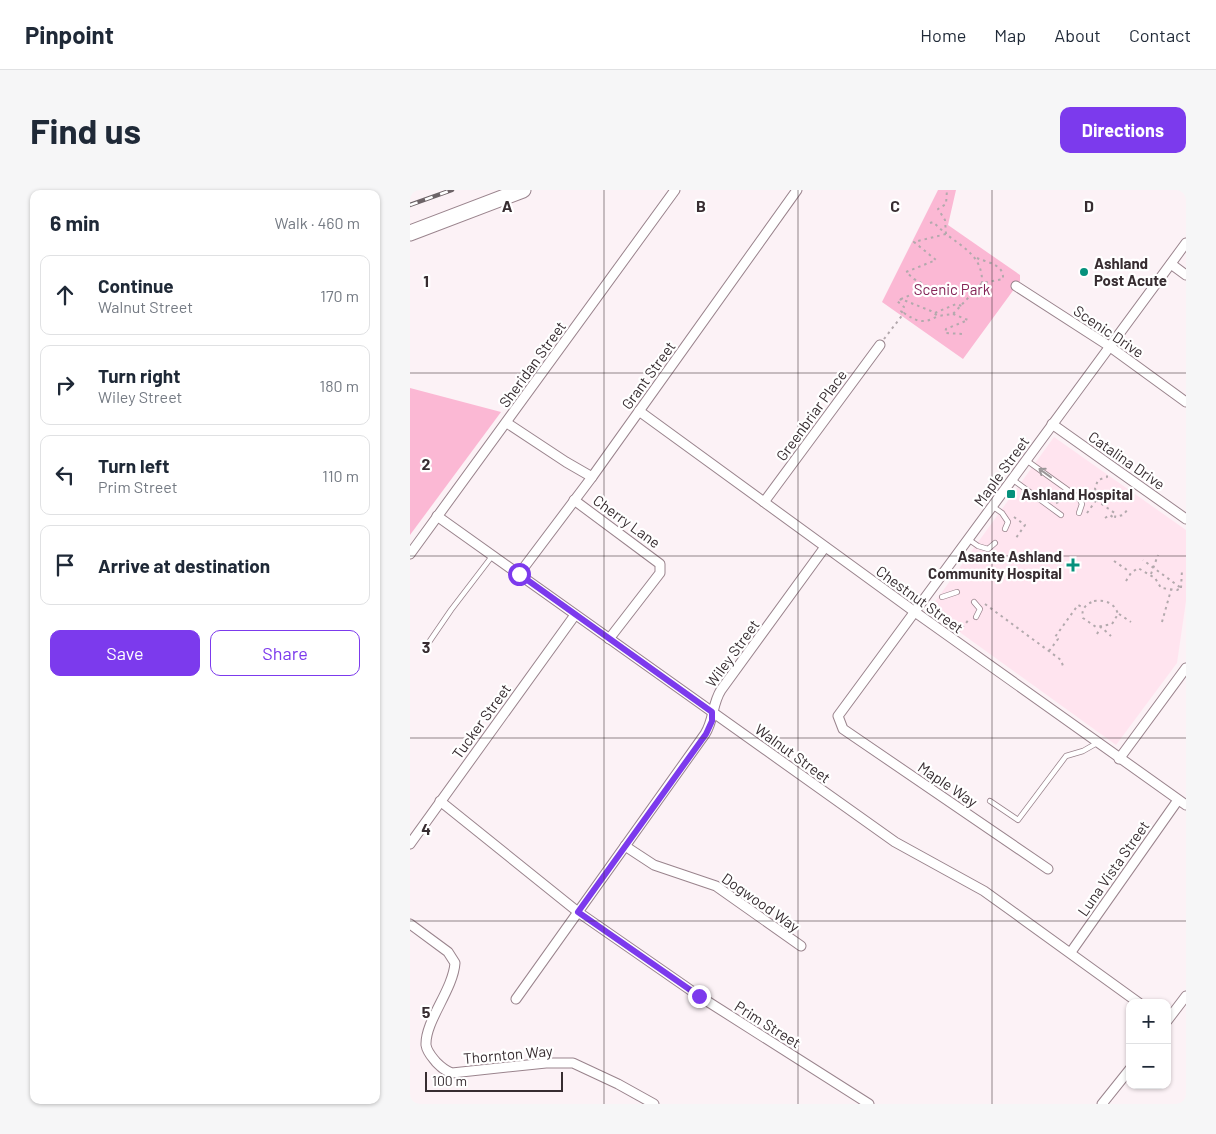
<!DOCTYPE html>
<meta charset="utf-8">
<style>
:root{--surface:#fff;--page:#f6f6f7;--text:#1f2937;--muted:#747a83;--line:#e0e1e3;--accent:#7c3aed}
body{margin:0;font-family:Barlow,sans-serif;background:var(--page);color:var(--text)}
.controls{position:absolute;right:15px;bottom:15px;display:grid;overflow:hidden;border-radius:10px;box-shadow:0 1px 4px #0004}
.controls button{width:45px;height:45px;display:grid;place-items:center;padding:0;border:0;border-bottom:1px solid var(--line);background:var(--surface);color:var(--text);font:25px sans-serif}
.scale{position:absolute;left:15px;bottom:12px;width:138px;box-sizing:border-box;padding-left:5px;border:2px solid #372d31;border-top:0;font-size:14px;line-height:18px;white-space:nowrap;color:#372d31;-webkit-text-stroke:4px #fff;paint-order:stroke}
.stop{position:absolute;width:15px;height:15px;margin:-11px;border:4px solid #7c3aed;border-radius:50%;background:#fff}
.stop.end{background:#7c3aed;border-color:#fff;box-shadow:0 1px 5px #0008}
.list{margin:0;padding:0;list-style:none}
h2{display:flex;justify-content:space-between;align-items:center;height:65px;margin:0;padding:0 20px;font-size:21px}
h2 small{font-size:16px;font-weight:400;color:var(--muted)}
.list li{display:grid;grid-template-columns:32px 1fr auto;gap:15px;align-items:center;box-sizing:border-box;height:80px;margin:0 10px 10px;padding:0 10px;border:1px solid var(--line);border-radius:10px}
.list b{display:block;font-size:19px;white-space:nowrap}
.list p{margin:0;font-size:16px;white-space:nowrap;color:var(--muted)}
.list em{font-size:16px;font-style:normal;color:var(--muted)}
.actions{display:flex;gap:10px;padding:15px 20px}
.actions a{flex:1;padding:11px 0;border:1px solid var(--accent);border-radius:10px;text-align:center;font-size:18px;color:var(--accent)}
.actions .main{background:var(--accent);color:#fff}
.icon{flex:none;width:28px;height:28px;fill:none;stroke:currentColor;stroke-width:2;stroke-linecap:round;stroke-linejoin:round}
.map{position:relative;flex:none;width:776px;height:914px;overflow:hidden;border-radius:10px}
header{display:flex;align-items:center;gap:30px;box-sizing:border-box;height:70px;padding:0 25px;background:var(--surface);border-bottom:1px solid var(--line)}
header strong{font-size:24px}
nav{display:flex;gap:28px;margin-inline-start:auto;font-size:18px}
.intro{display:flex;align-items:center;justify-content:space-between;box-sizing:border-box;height:120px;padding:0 30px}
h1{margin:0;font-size:35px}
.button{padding:12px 22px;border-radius:10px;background:var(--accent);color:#fff;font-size:18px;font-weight:700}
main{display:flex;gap:30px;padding:0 30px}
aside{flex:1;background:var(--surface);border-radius:10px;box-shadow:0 1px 4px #0004}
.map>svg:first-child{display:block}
</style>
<header>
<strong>Pinpoint</strong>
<nav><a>Home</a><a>Map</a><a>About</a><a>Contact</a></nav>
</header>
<div class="intro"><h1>Find us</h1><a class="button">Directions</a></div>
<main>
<aside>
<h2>6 min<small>Walk · 460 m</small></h2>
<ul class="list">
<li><svg class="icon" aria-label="ahead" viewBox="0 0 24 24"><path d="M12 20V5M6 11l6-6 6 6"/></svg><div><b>Continue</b><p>Walnut Street</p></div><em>170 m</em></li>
<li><svg class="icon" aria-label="right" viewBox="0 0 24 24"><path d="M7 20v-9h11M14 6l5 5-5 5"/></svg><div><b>Turn right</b><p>Wiley Street</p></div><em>180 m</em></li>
<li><svg class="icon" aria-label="left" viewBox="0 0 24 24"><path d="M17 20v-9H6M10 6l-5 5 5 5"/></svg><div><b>Turn left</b><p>Prim Street</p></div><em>110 m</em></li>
<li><svg class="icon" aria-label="arrive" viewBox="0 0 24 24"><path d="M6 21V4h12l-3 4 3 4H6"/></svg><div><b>Arrive at destination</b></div></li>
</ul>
<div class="actions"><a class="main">Save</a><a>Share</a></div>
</aside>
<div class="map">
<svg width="776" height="914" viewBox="0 0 776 914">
<rect width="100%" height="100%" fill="#fcf2f6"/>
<polygon fill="#ffe4ef" points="644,247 776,340 776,411 767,473 706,555 519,420"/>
<g fill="#fbb8d4">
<polygon points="528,0 546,0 538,35 610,85 610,91 553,169 472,112"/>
<polygon points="0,198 91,222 0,345"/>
</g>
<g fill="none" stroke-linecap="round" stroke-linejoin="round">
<defs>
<g id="service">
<polyline points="616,270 669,308 672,314 669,323"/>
<polyline points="602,289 651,325"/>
<polyline points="582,316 592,323 598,332 595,339"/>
<polyline points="558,349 568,356 578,359 585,353"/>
<polyline points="532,407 547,402"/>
<polyline points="564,412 570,419 566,427"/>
<polyline points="15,458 41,420 83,365"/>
<polyline points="580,611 608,630 656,566 673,561 687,553"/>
</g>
<g id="minor">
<polyline points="761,74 776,85"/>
<polyline points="606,96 699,156 776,212"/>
<polyline points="229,221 505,422 776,615"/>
<polyline points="97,233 156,272 182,287"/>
<polyline points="642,234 776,329"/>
<polyline points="164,310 250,374 250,383 199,449"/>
<polyline points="354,312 470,155"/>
<polyline points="27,326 485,652 574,701 729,813"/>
<polyline points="0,364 265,0"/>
<polyline points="109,384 182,287 387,0"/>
<polyline points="709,569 776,478"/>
<polyline points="30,611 168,722 289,806 459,914"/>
<polyline points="0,654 165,425"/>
<polyline points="215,656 244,675 306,696 391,756"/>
<polyline points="638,679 433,539 428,526 776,53"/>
<path d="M0,734l38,28 7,11c-2,27 -30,58 -29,82 1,7 6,12 10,17 5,5 9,9 16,11l94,-10h27l45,21 36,20"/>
<polyline points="661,762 768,610"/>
<path d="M106,809l189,-265c9,-14 7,-30 16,-44l104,-143"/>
<polyline points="757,831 776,806"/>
<polyline points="692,914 720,879"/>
</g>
<polyline id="primary" points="0,43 113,0"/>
</defs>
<use href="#service" stroke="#9a848d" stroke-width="6"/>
<use href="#minor" stroke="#9a848d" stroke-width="11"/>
<use href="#primary" stroke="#9a848d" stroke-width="17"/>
<g stroke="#b3a9ad" stroke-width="2" stroke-dasharray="2.5 4" stroke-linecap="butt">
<polyline points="520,33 523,32 536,44"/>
<polyline points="536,44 535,30 528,19 536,14 537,0"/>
<path d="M567,68c11,5 27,6 26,21l-21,4 -29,31 -15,2 -7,-5 -30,-12 28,-12 -15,-8 -8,-7 30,-12 -22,-18 32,-8c18,14 37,23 36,49"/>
<polyline points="492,109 487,111 494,117 491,121 493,123"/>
<polyline points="525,123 546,114 552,116"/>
<polyline points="543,124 558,130 536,139 535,143 552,144"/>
<path d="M474,149l20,-26c13,9 20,11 34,3"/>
<polyline points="686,310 706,324 705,327 713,325 719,318"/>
<polyline points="646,313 651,311 650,307 655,305"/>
<polyline points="677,323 687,309 685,298 688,290 697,287 697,285"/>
<polyline points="604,327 615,335 606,348"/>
<polyline points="695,328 700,325 704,328"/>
<polyline points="704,371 720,382"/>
<polyline points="741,384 748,365"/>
<polyline points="716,391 721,383 728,378 745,388 751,398 767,400 771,398 733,370"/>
<polyline points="771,398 772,380"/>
<path d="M684,411c11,-1 20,1 24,13l-6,10 -16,3 -13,-9c-2,-9 2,-13 11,-17z"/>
<polyline points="575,414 651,470 653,476"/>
<polyline points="709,424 721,432"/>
<polyline points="752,432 761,400"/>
<polyline points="548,443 560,428"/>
<polyline points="687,444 691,437 701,446"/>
<polyline points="639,461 648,449 645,447 668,415 674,418"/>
</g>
<use href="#service" stroke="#fff" stroke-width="4.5"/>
<use href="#minor" stroke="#fff" stroke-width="9"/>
<use href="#primary" stroke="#fff" stroke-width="15"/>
<defs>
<polyline id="rail" points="0,15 42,0"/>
</defs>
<use href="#rail" stroke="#6d6367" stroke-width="4.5"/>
<use href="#rail" stroke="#fff" stroke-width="2.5" stroke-dasharray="8" stroke-linecap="butt"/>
</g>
<defs><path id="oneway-shaft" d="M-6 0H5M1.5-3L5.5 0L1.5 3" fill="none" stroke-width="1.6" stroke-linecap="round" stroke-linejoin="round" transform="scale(1.25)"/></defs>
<use stroke="#9b9698" href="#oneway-shaft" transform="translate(635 283) rotate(-144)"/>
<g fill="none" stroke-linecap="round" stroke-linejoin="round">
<polyline stroke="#7c3aed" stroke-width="6" points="109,384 302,522 302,531 296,544 168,722 289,806"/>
</g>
<path fill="none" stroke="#372d31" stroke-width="1" stroke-opacity="0.55" d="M194,0v914M388,0v914M582,0v914M0,183h776M0,366h776M0,548h776M0,731h776"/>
<g fill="#06917c" stroke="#fff" stroke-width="2">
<circle cx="674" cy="82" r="5"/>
<rect x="596" y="299" width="10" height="10" rx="2.5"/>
<path d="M660.5 367.5h5v5h5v5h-5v5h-5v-5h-5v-5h5z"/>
</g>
<g text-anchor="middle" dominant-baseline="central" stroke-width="4.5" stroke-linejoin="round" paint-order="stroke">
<g font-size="15" font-weight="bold" fill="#372d31" stroke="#fff" text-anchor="start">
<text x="684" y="73">Ashland<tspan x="684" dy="17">Post Acute</tspan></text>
<text x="611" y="304">Ashland Hospital</text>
<text x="652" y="366" text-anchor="end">Asante Ashland<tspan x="652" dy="17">Community Hospital</tspan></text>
</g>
<g font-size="15" fill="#852558" stroke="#fff">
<text x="542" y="99">Scenic Park</text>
</g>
<g font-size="15" fill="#372d31" stroke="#fff">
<text transform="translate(699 141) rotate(34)">Scenic Drive</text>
<text transform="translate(122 174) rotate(-54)">Sheridan Street</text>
<text transform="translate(238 185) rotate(-54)">Grant Street</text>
<text transform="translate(401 225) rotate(-54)">Greenbriar Place</text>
<text transform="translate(717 270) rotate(35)">Catalina Drive</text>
<text transform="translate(591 281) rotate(-54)">Maple Street</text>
<text transform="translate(217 331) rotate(36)">Cherry Lane</text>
<text transform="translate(510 409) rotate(36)">Chestnut Street</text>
<text transform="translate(322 463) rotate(-54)">Wiley Street</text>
<text transform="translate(71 531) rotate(-54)">Tucker Street</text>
<text transform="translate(383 563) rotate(36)">Walnut Street</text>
<text transform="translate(538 594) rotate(34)">Maple Way</text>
<text transform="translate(703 678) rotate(-55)">Luna Vista Street</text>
<text transform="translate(351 712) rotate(35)">Dogwood Way</text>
<text transform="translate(358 834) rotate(32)">Prim Street</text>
<text transform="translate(98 864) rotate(-5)">Thornton Way</text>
</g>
</g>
<g font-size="16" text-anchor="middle" font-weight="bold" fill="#372d31" stroke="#fff" stroke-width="4.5" stroke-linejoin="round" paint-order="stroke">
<text x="97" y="22">A</text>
<text x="291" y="22">B</text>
<text x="485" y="22">C</text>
<text x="679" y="22">D</text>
<text x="16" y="97">1</text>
<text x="16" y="280">2</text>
<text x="16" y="463">3</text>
<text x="16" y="645">4</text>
<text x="16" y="828">5</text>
</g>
</svg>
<div class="controls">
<button>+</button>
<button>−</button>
</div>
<div class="scale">100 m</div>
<div class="stop" style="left:109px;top:384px"></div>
<div class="stop end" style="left:289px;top:806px"></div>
</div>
</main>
